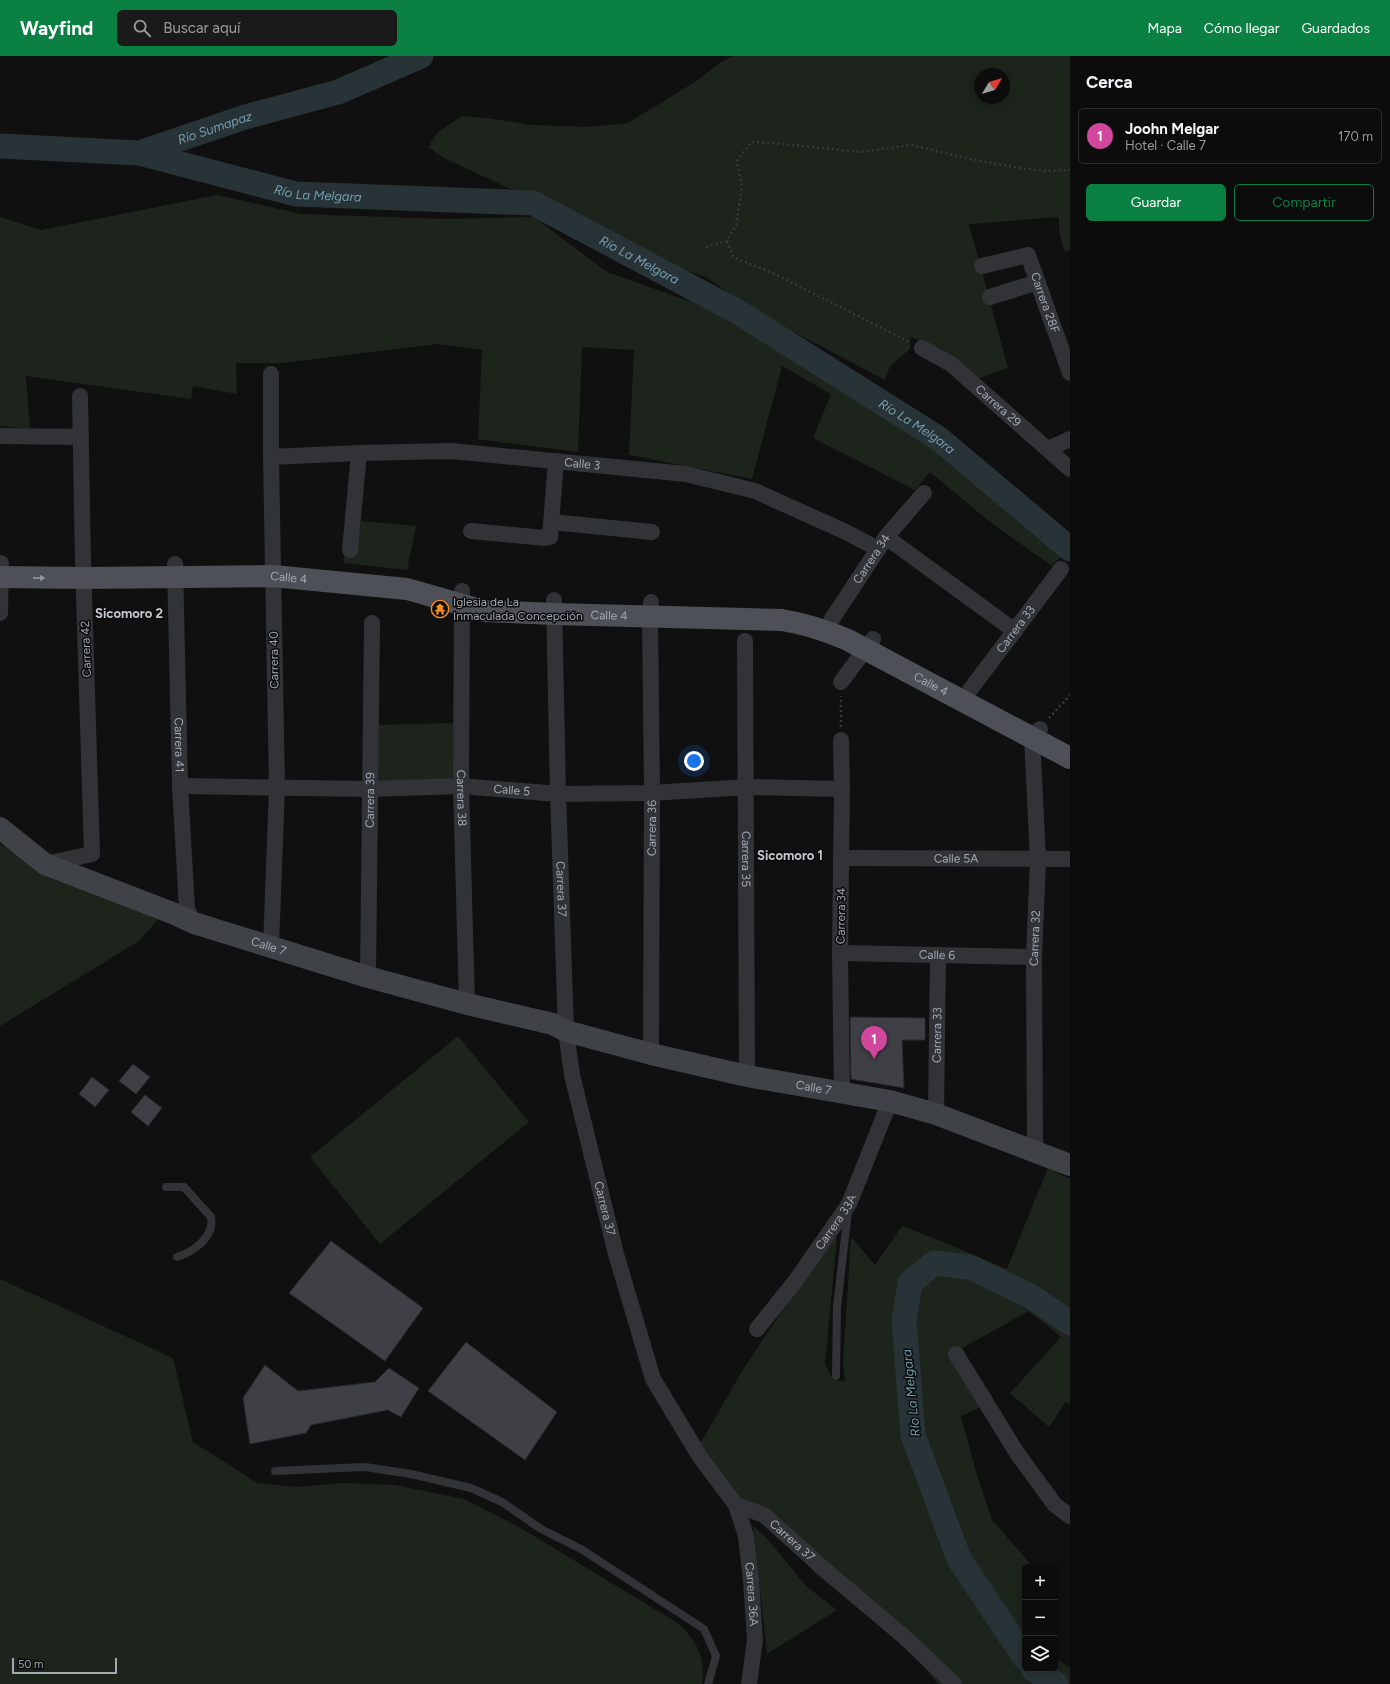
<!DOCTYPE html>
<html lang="es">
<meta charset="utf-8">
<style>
:root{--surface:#0c0c0d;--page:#1a1a1b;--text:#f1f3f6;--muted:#9a9b9d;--line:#2c2c2e;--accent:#0b8043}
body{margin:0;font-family:Figtree,sans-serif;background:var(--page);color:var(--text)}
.controls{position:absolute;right:12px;bottom:12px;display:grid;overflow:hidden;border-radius:6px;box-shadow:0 2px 10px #0003}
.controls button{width:36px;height:36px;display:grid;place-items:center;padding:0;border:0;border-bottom:1px solid var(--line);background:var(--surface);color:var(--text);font:20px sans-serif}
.compass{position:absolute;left:974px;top:12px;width:36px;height:36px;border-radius:50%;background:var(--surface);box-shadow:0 2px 10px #0003;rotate:52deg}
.scale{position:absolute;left:12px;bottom:10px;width:105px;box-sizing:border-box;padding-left:4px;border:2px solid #a0a9b3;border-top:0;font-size:11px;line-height:14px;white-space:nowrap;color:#a0a9b3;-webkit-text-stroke:3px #0b0b0c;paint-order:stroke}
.you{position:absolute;left:694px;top:705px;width:14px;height:14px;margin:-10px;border:3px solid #fff;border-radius:50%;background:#1a73e8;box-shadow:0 0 0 6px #1a73e833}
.badge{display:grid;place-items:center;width:26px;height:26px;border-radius:50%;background:var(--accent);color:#fff;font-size:13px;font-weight:700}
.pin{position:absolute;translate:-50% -33px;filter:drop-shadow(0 1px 2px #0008)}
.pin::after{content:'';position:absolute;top:21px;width:14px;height:12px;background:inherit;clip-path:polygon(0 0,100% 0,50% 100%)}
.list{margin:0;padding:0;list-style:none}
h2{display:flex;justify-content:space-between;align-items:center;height:52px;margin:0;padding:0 16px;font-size:17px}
h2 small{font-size:13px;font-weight:400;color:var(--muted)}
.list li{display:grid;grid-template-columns:26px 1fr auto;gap:12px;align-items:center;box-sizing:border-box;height:56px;margin:0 8px 8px;padding:0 8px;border:1px solid var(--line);border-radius:6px}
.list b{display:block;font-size:15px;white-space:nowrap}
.list p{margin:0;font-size:13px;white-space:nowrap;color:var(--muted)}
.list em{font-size:13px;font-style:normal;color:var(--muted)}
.actions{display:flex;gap:8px;padding:12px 16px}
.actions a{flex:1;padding:9px 0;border:1px solid var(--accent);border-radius:6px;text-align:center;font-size:14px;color:var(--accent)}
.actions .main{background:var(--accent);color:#fff}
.icon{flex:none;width:22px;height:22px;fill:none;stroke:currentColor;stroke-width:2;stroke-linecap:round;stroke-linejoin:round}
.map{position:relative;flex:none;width:1070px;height:1628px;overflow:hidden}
header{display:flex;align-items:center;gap:24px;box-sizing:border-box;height:56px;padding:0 20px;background:var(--accent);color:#fff}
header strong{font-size:19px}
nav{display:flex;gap:22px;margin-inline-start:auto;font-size:14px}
.search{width:280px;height:36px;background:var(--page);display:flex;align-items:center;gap:10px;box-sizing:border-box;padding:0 14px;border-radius:6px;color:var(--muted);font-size:15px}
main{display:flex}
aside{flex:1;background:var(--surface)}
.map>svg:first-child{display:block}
</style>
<header>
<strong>Wayfind</strong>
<div class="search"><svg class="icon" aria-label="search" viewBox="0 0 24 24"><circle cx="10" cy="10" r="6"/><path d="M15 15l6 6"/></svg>Buscar aquí</div>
<nav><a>Mapa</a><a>Cómo llegar</a><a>Guardados</a></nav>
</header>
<main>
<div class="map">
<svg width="1070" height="1628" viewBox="0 0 1070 1628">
<rect width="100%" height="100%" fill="#101011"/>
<g fill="#1c241c" fill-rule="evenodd">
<path d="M733,0h337v194l-6,1 -5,-21v-13l-90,7 39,144 -29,10 -37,-29 -31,-12 -1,12 -20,17 -5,14 -133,-70 -44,-32 -40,-14 -60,-35 -102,-42 -64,-30 -14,-10 9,-14 25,-17 24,2 46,7 55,2 41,-4 70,-43 23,-18zM980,18h24v24h-24z"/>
<polygon points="217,139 301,158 449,163 534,161 607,216 723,257 932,383 1066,495 1052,510 990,466 930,416 915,434 813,382 831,338 782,310 752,423 625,398 629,398 634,294 582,291 578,396 478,383 482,294 438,288 282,307 236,307 237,338 193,330 191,343 26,320 30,373 0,370 0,161 41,174"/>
<polygon points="361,465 416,470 407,514 344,507 344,498 357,498"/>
<polygon points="454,667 453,723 377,725 375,669"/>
<polygon points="0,788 161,860 139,885 0,970"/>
<polygon points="458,980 529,1066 380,1188 310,1101"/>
<polygon points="1048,1112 1070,1123 1070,1349 1066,1346 1049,1371 1010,1337 1061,1281 1029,1255 955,1296 981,1351 961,1360 977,1419 992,1464 1033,1511 1025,1511 1025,1613 1055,1613 1055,1601 1070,1612 1070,1628 938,1628 926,1613 894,1582 816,1518 776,1475 737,1444 700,1388 742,1315 832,1180 837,1182 825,1308 833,1324 845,1325 843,1306 851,1181 875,1209 902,1170 946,1187 1007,1213"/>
<path d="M0,1223l173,79 20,84 64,41 40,4 45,-4 53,2 69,14 55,28 157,95c20,17 30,34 26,62h-702z"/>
<polygon points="753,1469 770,1486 806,1530 837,1554 767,1598"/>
</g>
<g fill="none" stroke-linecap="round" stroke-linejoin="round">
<g stroke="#283337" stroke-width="25">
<path id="s1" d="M0,90l139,7 106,-36 93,-25 83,-36"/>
<path id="s2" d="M139,97l157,41 237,9 205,109 200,126 132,111"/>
<polyline points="1025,1602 959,1503 913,1379 904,1264 910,1227 934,1207 970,1211 1032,1241 1070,1267"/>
<polyline points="1033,1613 1056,1628"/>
</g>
</g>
<g fill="#3e4045" stroke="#2a2a2e">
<polygon points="850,961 925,962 925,984 902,984 904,1032 851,1023"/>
<polygon points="133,1008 150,1021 136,1038 119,1025"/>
<polygon points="92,1021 109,1034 95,1051 79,1038"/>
<polygon points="145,1039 162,1052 148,1070 131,1056"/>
<polygon points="331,1185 423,1252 385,1305 289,1237"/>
<polygon points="466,1286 557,1356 525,1404 428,1335"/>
<polygon points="265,1309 298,1335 375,1326 389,1312 419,1332 401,1361 388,1354 311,1369 306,1377 250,1388 243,1342"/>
</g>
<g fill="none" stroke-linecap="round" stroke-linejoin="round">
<g stroke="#373a3e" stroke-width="2.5" stroke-dasharray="2 3" stroke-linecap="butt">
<polyline points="727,185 733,201 777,219 909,286"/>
<polyline points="706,191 727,185 736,169 742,131 737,105 751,86 773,87 860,96 911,89 970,103 1019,112 1045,115 1070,114"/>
<polyline points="1049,662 1070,639"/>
<polyline points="841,671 841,640"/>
</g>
<g stroke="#313337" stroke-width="8">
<path d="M166,1131h18l27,30c4,20 -18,35 -34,40"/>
<polyline points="836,1320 837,1251 848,1155"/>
<polyline points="275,1415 365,1411 411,1418 471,1432 502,1446 541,1473 581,1493 704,1573 716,1600 708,1628"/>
</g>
<g stroke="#313337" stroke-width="16">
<path id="s3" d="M982,210l46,-11 42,118"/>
<polyline points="990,241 1038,226"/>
<path id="s4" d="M922,292l29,16 119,105"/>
<polyline points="0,380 81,381"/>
<polyline points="1048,393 1070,383"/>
<path id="s5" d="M271,401l88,-4 92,-2 235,23 69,17 91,41 32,17"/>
<polyline points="552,466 652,476"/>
<polyline points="471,475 545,482 550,481 556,405"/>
<polyline points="886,481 1015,575"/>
<polyline points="350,494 359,397"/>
<path id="s6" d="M175,508l5,222 7,123 7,14"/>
<path id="s7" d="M462,535l-1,195 6,218"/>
<path id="s8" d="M554,544l4,194 8,237 6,44 44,179 37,125 47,78 36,48 28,10 60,54 84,71 46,44"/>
<polyline points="0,557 1,507"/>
<path id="s9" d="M827,575l5,-12 54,-82 38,-44"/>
<path id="s10" d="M745,585l2,435"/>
<polyline points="841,626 873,583"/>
<path id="s11" d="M970,634l91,-121"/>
<polyline points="841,684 842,733 840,897 842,1036"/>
<path id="s12" d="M180,730l189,3 92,-3 97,8 94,-1 95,-6 95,2"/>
<path id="s13" d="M841,802l229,1"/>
<polyline points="45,808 92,798 83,507 80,340"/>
<polyline points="271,890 277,732 271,401 271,318"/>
<path id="s14" d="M840,897l194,4"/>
<path id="s15" d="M368,921l4,-354"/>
<path id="s16" d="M651,998l1,-261 -2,-177 1,-14"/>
<path id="s17" d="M936,1058l2,-158"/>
<path id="s18" d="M1035,1094l-1,-193 4,-97 -6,-123 8,-8"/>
<path id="s19" d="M757,1273l40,-50 52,-75 41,-103"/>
<polyline points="956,1298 1017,1397 1055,1449 1070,1460"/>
<path id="s20" d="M736,1449l10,31 5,44 4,60 -6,44"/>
</g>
<path stroke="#3f4247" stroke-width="22" id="s21" d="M0,772l45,36 130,50 19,9 174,54 99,27 86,20 13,7 85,23 96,22 143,25 46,13 134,51"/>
<path stroke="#4d5056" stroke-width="22" id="s22" d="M0,521l84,1 189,-2 134,13 77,22 70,3 228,6c24,4 45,11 66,20l222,118"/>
</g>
<defs><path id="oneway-solid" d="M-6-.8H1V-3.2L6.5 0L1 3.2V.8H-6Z"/></defs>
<use fill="#8f97a0" href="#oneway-solid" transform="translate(39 522) rotate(1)"/>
<defs>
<symbol id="temple-ring" viewBox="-11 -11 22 22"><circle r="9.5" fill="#0b0b0c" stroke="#fb8e1f" stroke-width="1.5"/><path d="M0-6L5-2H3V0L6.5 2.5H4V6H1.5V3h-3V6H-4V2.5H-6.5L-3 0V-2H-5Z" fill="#fb8e1f"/></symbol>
</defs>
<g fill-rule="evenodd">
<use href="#temple-ring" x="430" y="543" width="20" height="20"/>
</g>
<g text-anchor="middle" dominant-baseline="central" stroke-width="3" stroke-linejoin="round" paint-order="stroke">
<g font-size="12" fill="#a0a9b3" stroke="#0b0b0c">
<text stroke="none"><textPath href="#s3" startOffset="98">Carrera 28F</textPath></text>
<text stroke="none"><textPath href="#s4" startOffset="96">Carrera 29</textPath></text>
<text stroke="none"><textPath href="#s5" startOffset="312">Calle 3</textPath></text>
<text stroke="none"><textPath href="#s9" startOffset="85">Carrera 34</textPath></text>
<text stroke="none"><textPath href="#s22" startOffset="289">Calle 4</textPath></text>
<text stroke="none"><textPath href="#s22" startOffset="613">Calle 4</textPath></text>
<text stroke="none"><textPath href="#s11" startOffset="76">Carrera 33</textPath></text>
<text transform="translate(86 593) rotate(-92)">Carrera 42</text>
<text transform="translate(274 604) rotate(-91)">Carrera 40</text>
<text stroke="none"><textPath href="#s22" startOffset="949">Calle 4</textPath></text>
<text stroke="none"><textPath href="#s6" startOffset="181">Carrera 41</textPath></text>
<text stroke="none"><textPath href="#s12" startOffset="332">Calle 5</textPath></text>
<text stroke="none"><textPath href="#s7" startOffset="207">Carrera 38</textPath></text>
<text stroke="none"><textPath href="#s15" startOffset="177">Carrera 39</textPath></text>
<text stroke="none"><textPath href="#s16" startOffset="226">Carrera 36</textPath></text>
<text stroke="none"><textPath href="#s10" startOffset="218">Carrera 35</textPath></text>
<text stroke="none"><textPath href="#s13" startOffset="115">Calle 5A</textPath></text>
<text stroke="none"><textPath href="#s8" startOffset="289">Carrera 37</textPath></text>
<text transform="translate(841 860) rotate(-89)">Carrera 34</text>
<text stroke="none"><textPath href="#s18" startOffset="212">Carrera 32</textPath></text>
<text stroke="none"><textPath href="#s21" startOffset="296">Calle 7</textPath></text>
<text stroke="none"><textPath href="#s14" startOffset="97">Calle 6</textPath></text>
<text stroke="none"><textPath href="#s17" startOffset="79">Carrera 33</textPath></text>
<text stroke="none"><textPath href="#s21" startOffset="860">Calle 7</textPath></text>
<text stroke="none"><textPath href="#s8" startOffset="613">Carrera 37</textPath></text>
<text stroke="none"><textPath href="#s19" startOffset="133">Carrera 33A</textPath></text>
<text stroke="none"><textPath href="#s8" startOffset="1009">Carrera 37</textPath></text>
<text stroke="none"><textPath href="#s20" startOffset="91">Carrera 36A</textPath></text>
</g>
<g font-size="12" fill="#a0a9b3" stroke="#0b0b0c" text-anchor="start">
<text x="453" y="546">Iglesia de La<tspan x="453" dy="14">Inmaculada Concepción</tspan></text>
</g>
<g font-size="13" font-style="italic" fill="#749eb1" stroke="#0b0b0c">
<text stroke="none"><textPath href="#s1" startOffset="219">Río Sumapaz</textPath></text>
<text stroke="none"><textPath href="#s2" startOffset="184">Río La Melgara</textPath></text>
<text stroke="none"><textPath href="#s2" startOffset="520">Río La Melgara</textPath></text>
<text stroke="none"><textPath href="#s2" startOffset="844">Río La Melgara</textPath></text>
<text transform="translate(911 1337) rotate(-96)">Río La Melgara</text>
</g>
<g font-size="13" font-weight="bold" fill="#c1c7cf" stroke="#0b0b0c">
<text x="129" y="557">Sicomoro 2</text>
<text x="790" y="799">Sicomoro 1</text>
</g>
</g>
</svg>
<div class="controls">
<button>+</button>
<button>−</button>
<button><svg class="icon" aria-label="layers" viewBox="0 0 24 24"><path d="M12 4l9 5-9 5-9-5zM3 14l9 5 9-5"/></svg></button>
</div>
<svg class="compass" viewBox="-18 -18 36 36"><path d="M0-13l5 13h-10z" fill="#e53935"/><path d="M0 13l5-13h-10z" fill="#9a9b9d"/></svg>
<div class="scale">50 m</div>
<div class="you"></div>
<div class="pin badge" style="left:874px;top:1003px;background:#d1479c">1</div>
</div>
<aside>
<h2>Cerca<small></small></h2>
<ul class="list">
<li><span class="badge" style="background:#d1479c">1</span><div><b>Joohn Melgar</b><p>Hotel · Calle 7</p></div><em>170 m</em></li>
</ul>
<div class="actions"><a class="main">Guardar</a><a>Compartir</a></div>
</aside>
</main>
